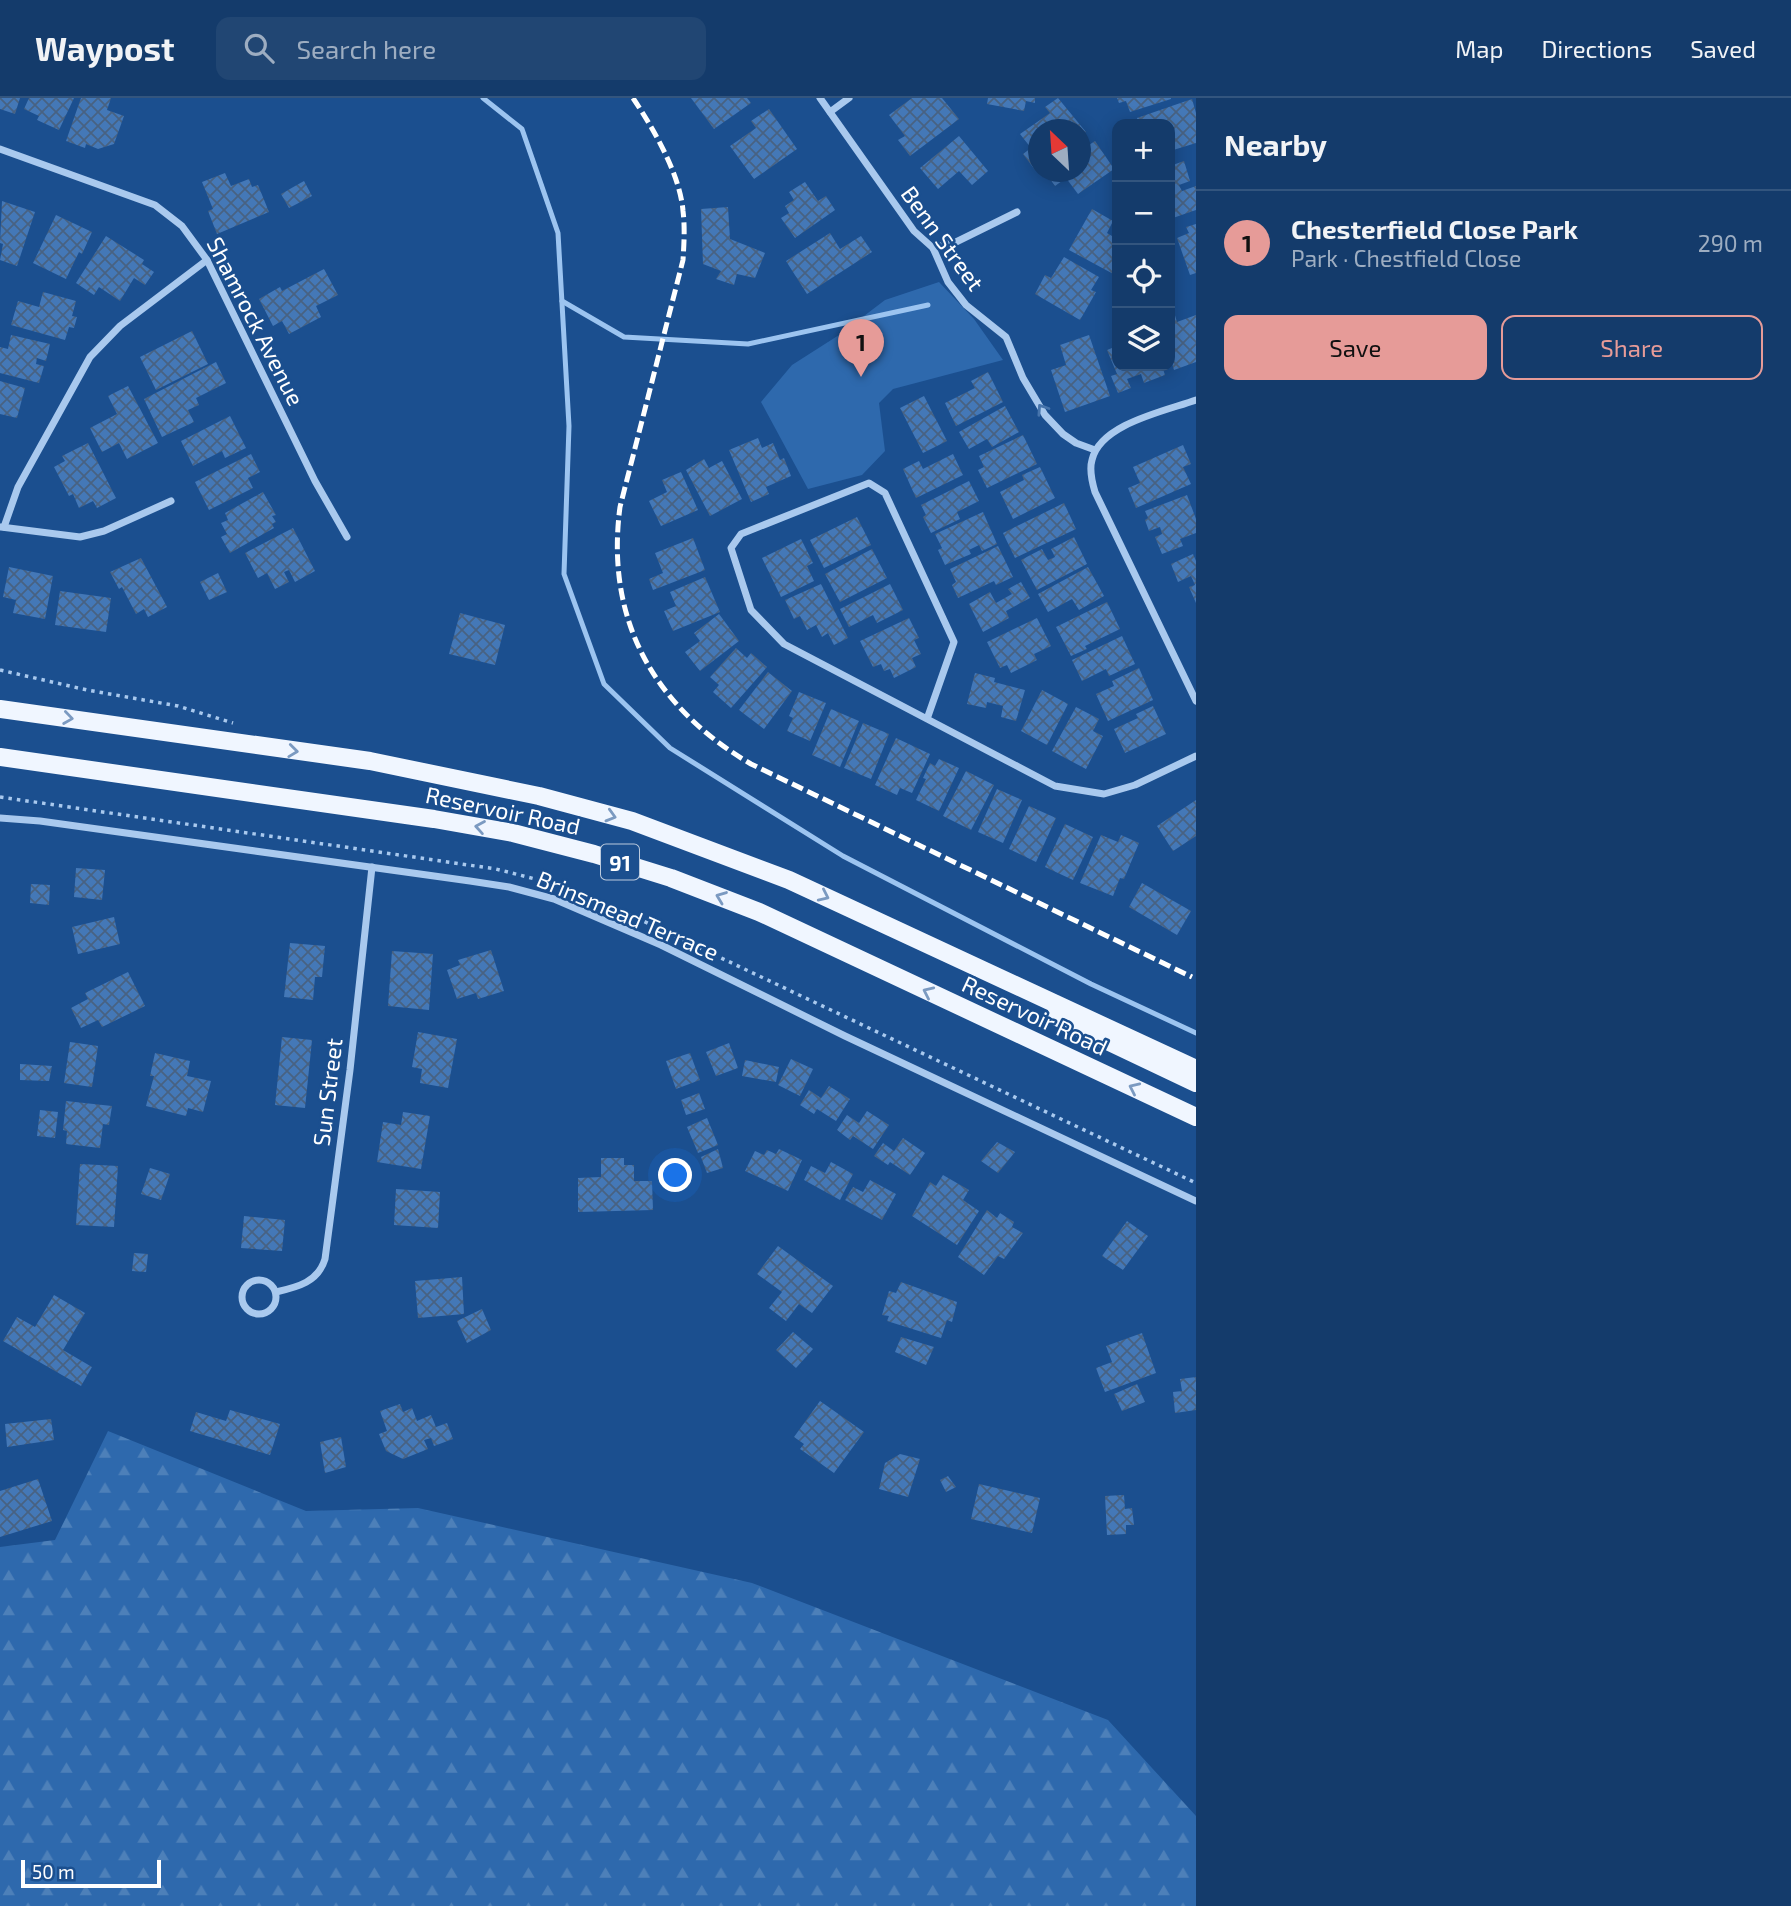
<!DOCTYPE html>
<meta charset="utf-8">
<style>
:root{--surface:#143b6b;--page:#214673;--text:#f1f3f6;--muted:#9dadc1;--line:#33557e;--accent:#e69b98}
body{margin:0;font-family:"Exo 2",sans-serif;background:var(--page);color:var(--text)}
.controls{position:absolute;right:21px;top:21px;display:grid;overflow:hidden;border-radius:14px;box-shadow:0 4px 18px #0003}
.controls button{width:63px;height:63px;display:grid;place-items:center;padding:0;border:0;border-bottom:2px solid var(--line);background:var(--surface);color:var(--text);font:35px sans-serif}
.compass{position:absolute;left:1028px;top:21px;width:63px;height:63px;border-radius:50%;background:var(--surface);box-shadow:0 4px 18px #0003;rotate:335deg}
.scale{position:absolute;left:21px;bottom:18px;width:140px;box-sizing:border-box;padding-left:7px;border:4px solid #fff;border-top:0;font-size:19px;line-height:24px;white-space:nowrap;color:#fff;-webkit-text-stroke:5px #1b4f8f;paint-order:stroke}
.you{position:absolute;left:676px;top:1078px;width:24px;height:24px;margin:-18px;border:5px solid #fff;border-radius:50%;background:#1a73e8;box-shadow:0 0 0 10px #1a73e833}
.badge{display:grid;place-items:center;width:46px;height:46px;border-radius:50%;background:var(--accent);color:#111;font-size:23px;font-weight:700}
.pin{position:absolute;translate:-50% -58px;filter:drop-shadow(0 2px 4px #0008)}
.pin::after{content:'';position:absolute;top:37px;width:24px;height:21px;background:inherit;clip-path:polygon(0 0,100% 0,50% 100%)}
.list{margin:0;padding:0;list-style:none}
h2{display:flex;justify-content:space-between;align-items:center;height:91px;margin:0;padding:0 28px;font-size:30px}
h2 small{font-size:23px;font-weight:400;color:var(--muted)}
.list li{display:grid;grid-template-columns:46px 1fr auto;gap:21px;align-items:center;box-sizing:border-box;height:105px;padding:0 28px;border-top:2px solid var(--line)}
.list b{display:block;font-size:26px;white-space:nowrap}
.list p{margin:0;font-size:23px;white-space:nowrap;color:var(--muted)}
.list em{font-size:23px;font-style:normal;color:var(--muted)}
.actions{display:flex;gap:14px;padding:21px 28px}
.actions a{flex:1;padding:16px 0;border:2px solid var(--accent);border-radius:14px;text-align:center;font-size:24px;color:var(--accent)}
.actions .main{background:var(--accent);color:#111}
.icon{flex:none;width:38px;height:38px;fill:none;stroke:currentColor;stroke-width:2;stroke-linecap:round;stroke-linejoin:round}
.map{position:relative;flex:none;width:1196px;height:1808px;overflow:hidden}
header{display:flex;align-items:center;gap:42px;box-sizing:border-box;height:98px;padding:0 35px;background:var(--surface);border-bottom:2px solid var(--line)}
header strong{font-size:33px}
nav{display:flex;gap:38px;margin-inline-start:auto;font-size:24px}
.search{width:490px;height:63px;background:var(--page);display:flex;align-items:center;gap:18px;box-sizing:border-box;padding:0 24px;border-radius:14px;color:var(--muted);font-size:26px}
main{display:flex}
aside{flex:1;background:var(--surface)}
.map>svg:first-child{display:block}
</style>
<header>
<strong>Waypost</strong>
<div class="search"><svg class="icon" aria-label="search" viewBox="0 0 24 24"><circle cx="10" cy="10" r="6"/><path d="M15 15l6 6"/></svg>Search here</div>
<nav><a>Map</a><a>Directions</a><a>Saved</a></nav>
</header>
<main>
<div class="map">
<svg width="1196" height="1808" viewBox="0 0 1196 1808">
<defs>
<pattern id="forest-firs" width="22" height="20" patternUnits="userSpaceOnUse" patternTransform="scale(1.75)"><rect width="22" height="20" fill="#2e69ad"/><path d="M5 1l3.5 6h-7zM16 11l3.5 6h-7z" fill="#4d80b9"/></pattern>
<pattern id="building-cross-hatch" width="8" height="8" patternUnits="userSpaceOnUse" patternTransform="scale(1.75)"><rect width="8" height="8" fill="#4478b7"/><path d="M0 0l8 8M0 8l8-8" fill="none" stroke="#486282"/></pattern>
</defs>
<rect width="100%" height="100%" fill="#1b4f8f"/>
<polygon fill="url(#forest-firs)" points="108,1333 306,1413 418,1410 752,1485 1108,1622 1196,1718 1196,1808 0,1808 0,1449 55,1442"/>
<polygon fill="#2e69ad" points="939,184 974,221 1003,262 893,291 879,305 885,353 862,377 808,391 761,304 792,267 839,237 885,202"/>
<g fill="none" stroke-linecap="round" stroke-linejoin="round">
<g stroke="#9cc4f0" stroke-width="5">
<polyline points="483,0 522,31 558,135 569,328 564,476 604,586 670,650 843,758 1091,886 1196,935"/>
<polyline points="562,203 624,239 748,246 928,207"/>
</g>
</g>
<g fill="url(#building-cross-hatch)">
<polygon points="0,0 20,0 15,16 0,11"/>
<polygon points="29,0 74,0 59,32 37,22 39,18 24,11"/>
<polygon points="81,0 111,0 107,12 124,18 114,46 98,51 86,46 85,50 66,43"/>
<polygon points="691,0 747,0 751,5 714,31"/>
<polygon points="912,0 942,0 959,21 910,58 898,42 905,38 889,17"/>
<polygon points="988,0 1035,0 1035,5 1026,3 1024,13 987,6"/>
<polygon points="1058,0 1086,34 1080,38 1080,32 1038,32 1038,69 1035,72 1023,56 1031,50 1020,36 1050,15 1045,9"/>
<polygon points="1117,0 1171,0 1171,1 1130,14 1126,3 1119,5"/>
<polygon points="1192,1 1196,15 1196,45 1170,53 1170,26 1138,26 1137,20"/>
<polygon points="769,11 797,51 754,81 730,48 756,30 751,23"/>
<polygon points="959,38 988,73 972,87 959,73 938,91 920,70"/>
<polygon points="1095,43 1114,71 1078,96 1066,80 1055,88 1045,74 1080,74 1080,53"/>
<polygon points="1184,63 1190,83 1179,87 1182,93 1196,88 1196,112 1170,121 1170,68"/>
<polygon points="225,75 231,88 249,81 252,89 258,87 269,114 217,136 208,113 213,111 202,84"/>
<polygon points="304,83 312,98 289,110 281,96"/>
<polygon points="805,84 818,103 826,98 835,112 795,140 781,120 789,115 785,108 794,102 789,94"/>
<polygon points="2,103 35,114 17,168 0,162 3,146 0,145"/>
<polygon points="728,109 730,141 765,155 755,180 737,176 734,187 716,181 721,173 703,166 701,111"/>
<polygon points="1092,111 1113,123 1107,135 1117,141 1117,178 1069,152"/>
<polygon points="56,117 92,134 82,156 79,154 66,181 33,165"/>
<polygon points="1196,126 1196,175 1190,177 1177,140 1189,135 1186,129"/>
<polygon points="830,135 840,151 861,138 872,154 807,196 786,163"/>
<polygon points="106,138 144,162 142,166 154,174 145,187 134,180 120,203 99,189 94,197 76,185"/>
<polygon points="1064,159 1099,179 1091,192 1096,194 1080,222 1035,196 1045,177 1051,180"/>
<polygon points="324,171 338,197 316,208 321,219 289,236 282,223 273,228 259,201 280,189 282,193"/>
<polygon points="43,194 76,203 72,218 77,219 74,230 69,229 65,242 11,227 18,203 39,209"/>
<polygon points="1174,214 1177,224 1196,217 1196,264 1174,272 1170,259 1170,216"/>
<polygon points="192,233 208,266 156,292 140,259"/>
<polygon points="11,237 50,246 46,263 37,260 36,266 44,268 39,285 0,275 0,249 8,251"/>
<polygon points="1089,237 1110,298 1065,314 1051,272 1066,267 1060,247"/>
<polygon points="1117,248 1117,268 1162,268 1165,277 1144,285 1141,276 1127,281 1131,290 1118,295 1111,278 1117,276 1107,252"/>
<polygon points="216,264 226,285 196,300 199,307 188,312 194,324 162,339 144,301"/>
<polygon points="988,274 1003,304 956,328 945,305 975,290 971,283"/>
<polygon points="0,283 25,290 17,320 0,316"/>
<polygon points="128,288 158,345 127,361 119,345 102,354 90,330 117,316 108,298"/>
<polygon points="924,298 947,343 923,355 900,310"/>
<polygon points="1005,308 1019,334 992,349 987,341 969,351 959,334"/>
<polygon points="230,318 246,350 225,360 222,353 193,368 181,343"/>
<polygon points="1023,337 1037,366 987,390 978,372 984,369 979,358"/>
<polygon points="758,340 762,350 773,345 780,362 784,360 791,378 766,389 769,396 751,404 729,352"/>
<polygon points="88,345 116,400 97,410 93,403 79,410 73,396 69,398 54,369 65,363 62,358"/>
<polygon points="1183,347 1191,366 1183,369 1191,386 1136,410 1128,390 1140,385 1133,369"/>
<polygon points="251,356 260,374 248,380 253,390 209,412 195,384"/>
<polygon points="953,356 963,377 916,400 903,371 919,363 923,371"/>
<polygon points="704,361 709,370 722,363 742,401 710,418 686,372"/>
<polygon points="1040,369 1055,400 1013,421 1000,394 1024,382 1022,377"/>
<polygon points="681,374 698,412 661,428 649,403 667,394 662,382"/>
<polygon points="969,383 979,403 957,414 960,421 931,435 923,419 926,417 921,407"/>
<polygon points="263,394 276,417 272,418 276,424 272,426 274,430 230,455 221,439 227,436 221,425 228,422 225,415"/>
<polygon points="1187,397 1196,421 1196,435 1180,441 1183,448 1162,456 1155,439 1162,436 1160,429 1149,433 1145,422 1148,420 1145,413"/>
<polygon points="1064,405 1076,431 1015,460 1003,435"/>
<polygon points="983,414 997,446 982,453 979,447 969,452 971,456 945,467 938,452 942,450 935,436"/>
<polygon points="857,419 871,447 824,470 810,442"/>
<polygon points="293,430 315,473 295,484 289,472 284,474 289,484 275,491 267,475 258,480 245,455"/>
<polygon points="1074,439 1087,466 1037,492 1021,462 1042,451 1048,462 1055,459 1051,451"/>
<polygon points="693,440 705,472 653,492 649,481 663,475 655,455"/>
<polygon points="801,441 813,465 807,468 814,483 781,499 762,460"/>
<polygon points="998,448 1013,479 996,487 994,483 958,500 952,487 956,484 950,471"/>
<polygon points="872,451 887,480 840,504 825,476"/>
<polygon points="1193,456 1196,463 1196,505 1189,489 1195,487 1191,478 1178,484 1171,466"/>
<polygon points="141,460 167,509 148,519 144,511 136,516 122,489 119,491 110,474"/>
<polygon points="9,469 53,478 45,521 13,515 16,502 3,499"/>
<polygon points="1088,469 1104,498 1079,512 1072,501 1048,514 1038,496"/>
<polygon points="218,475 227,494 209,502 200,484"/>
<polygon points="705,479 720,514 673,533 664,513 676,508 670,494"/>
<polygon points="1021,484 1030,500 1006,513 1009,520 983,534 969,506 990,494 996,505 1012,496 1008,491"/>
<polygon points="821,486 848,540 834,547 828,535 822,539 816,527 807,532 800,518 794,521 785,502"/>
<polygon points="890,486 903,512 877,525 873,517 849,529 840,511"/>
<polygon points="60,493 111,500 106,534 55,527"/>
<polygon points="1107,504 1120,531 1085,548 1087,551 1071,558 1056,529"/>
<polygon points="460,515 505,527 495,567 449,556"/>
<polygon points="719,516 739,543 700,573 685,554 700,543 694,535"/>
<polygon points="909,520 919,540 914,542 921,556 912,560 916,569 894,580 890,571 884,573 881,566 873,569 860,543"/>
<polygon points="1037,520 1051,548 1034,556 1037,562 1011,575 1007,567 1000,570 987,544"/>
<polygon points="1122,538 1135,566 1109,578 1106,571 1082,583 1072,562"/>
<polygon points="736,550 747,560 751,555 767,569 731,610 713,594 719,587 710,579"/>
<polygon points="1139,570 1153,602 1108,623 1096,596 1114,588 1112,583"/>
<polygon points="768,574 792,593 764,631 739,612"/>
<polygon points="975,575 995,580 994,584 1025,592 1016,623 1001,619 1003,608 987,604 986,610 967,606"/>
<polygon points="1042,592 1068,606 1047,647 1021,633"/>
<polygon points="799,594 826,605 810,643 787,633 793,620 789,618"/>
<polygon points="1153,608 1166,636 1125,655 1114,631 1138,620 1136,616"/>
<polygon points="1076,609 1099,621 1093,633 1103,638 1086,671 1052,653"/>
<polygon points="831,611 859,623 840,669 812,657"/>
<polygon points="863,625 889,636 871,681 844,670"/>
<polygon points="896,640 930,656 912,695 900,690 897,697 875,687"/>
<polygon points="939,661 959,670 939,713 916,702 926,681 923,680 930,665 935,668"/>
<polygon points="966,673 994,687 971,732 943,718"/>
<polygon points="997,691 1022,702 1003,745 978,734"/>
<polygon points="1196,702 1196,738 1173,753 1157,728"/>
<polygon points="1029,708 1056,720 1036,764 1009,751"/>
<polygon points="1065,726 1093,739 1073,782 1045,769"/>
<polygon points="1101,737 1118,744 1121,737 1139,745 1124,781 1120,780 1113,798 1080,785"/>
<polygon points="76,770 105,772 102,802 74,799"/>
<polygon points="1142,785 1191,813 1177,837 1129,809"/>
<polygon points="31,786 50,787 49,807 30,805"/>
<polygon points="114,819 120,846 78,856 72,829"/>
<polygon points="290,845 325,848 322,879 315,879 313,902 284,899"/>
<polygon points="491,852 504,893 478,901 476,895 457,901 447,872 460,867 458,862"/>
<polygon points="392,853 433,856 429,912 388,908"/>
<polygon points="128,874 145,908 102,929 98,922 81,930 71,910 88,901 85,895"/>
<polygon points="418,934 457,941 448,990 420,985 422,971 412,969"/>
<polygon points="282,939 312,942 305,1010 275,1007"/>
<polygon points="70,944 98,948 92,989 64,985"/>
<polygon points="729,945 738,970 716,978 706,954"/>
<polygon points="155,955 190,963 187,978 211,983 203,1014 188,1010 186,1018 146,1008 154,978 150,978"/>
<polygon points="690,955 700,982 676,991 666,963"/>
<polygon points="791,961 813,971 800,998 778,987"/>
<polygon points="745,962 779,969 776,984 742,978"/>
<polygon points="20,966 52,968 49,983 20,982"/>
<polygon points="829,988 850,1001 836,1023 817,1011 814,1016 800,1007 809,992 821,1000"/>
<polygon points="699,995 705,1011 686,1017 681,1002"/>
<polygon points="66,1003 112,1008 109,1027 103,1026 100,1050 66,1046 67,1033 63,1032"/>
<polygon points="40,1012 58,1014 55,1040 37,1038"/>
<polygon points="867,1013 889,1027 873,1051 853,1038 850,1042 837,1032 847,1017 859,1025"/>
<polygon points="403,1014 430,1018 421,1071 377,1064 383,1024 401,1027"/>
<polygon points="707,1020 718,1047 698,1055 687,1029"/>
<polygon points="903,1040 925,1055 910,1077 890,1064 888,1067 874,1058 883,1045 894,1053"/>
<polygon points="997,1044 1015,1054 998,1075 981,1063"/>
<polygon points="718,1051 723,1070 707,1075 701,1059"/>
<polygon points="779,1051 802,1062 788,1093 745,1073 755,1053 764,1057 767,1052 776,1056"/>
<polygon points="601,1060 624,1060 624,1067 634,1067 634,1083 652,1083 653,1112 578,1114 578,1080 601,1079"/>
<polygon points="831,1064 853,1076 840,1102 804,1082 811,1068 825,1075"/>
<polygon points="80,1066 118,1068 114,1129 76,1127"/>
<polygon points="150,1070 170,1076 161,1102 141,1096"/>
<polygon points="943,1077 969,1092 963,1102 979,1113 957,1147 912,1118 930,1084 936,1088"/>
<polygon points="870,1082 896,1096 882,1122 845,1102 853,1089 863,1094"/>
<polygon points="396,1091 440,1094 438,1130 394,1127"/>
<polygon points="987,1112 997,1120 1000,1115 1014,1124 1012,1129 1023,1135 1004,1161 998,1158 984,1177 958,1159"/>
<polygon points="244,1118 285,1122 282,1153 241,1150"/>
<polygon points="1127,1123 1148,1138 1123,1172 1102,1158"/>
<polygon points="778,1148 833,1188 812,1215 799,1206 786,1223 769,1210 782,1194 757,1176"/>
<polygon points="134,1155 148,1156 146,1174 132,1173"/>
<polygon points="462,1179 464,1216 418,1220 415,1183"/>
<polygon points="901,1184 957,1204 952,1224 947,1222 941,1240 887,1223 889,1218 882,1217 889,1193 896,1195"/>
<polygon points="54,1197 85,1215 63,1252 92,1269 81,1288 3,1243 17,1219 35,1229"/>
<polygon points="482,1211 491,1232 467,1245 457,1223"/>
<polygon points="793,1234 813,1251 796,1270 776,1252"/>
<polygon points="1142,1235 1156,1275 1105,1294 1096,1270 1112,1264 1106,1248"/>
<polygon points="901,1239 934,1249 926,1267 895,1254"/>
<polygon points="1196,1279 1196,1312 1175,1315 1173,1294 1182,1293 1180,1281"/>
<polygon points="1137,1286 1145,1304 1122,1313 1114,1296"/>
<polygon points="820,1303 864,1334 834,1375 800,1351 804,1346 794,1339"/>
<polygon points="400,1306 403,1314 412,1310 417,1323 431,1317 436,1329 447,1325 453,1341 434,1348 431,1340 424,1342 428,1351 403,1361 386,1353 379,1336 387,1333 380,1313"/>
<polygon points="230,1312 280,1326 270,1357 190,1333 196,1314 226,1323"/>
<polygon points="51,1321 54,1342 7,1349 5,1326"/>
<polygon points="341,1339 346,1369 325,1375 320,1344"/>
<polygon points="900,1356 920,1361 908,1399 879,1391 885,1365"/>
<polygon points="948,1378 956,1389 946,1394 940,1382"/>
<polygon points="38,1381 52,1423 0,1439 0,1393"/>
<polygon points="979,1386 1040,1400 1032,1435 971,1421"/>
<polygon points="1124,1397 1125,1411 1132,1410 1134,1427 1126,1427 1126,1436 1107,1437 1105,1398"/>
</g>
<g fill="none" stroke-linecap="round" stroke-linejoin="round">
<g stroke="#a9c9ee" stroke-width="3.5" stroke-dasharray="3.5 5" stroke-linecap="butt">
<polyline points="0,572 87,592 178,608 233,625"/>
<polyline points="0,699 496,771 551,785"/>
<polyline points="574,794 641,822 1196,1085"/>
</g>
<g stroke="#a9c9ee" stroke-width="7">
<polyline points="820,0 914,133 933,150 948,184 966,207 1006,239 1023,280 1045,317 1063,336 1076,345 1095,352"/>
<polyline points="830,14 849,0"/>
<polyline points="0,51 155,107 182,128 207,162 315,383 347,439"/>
<polyline points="933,150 956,144 1017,114"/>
<path d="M1196,302c-31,11 -96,24 -104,60 -3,10 0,22 3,32l101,209"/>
<polyline points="1,429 80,439 104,433 171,403"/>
<polyline points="4,429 18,389 90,259 120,228 207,162"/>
<polyline points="927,621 954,544 885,395 869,385 741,436 731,450 751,512 784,546 1055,688 1104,696 1135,687 1196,658"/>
<polyline points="0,720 40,723 470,783 509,789 554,801 661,847 845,938 1196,1103"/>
<circle cx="259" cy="1199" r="17"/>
<path d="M276,1194c22,-5 42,-10 49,-33l25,-189 22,-203"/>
</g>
<g stroke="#f0f6ff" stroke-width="18">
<polyline points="0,611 370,663 539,698 632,723 789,782 1196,971"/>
<polyline points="0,659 434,721 513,735 594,756 671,780 759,814 1196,1019"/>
<polyline points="1055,918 1196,985"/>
</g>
<path stroke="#fff" stroke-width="5" stroke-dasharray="12 5" stroke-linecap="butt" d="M633,0c20,30 47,76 50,113 2,16 1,33 0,49l-63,247c-15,113 34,200 131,257l441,213"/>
</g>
<defs><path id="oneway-chevron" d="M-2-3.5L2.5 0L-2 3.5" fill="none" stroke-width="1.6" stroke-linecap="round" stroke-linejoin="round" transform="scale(1.75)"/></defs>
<use stroke="#4674ac" href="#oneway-chevron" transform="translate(1042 311) rotate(-124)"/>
<g stroke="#7b9ac1">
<use href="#oneway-chevron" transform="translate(68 620) rotate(8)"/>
<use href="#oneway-chevron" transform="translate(293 653) rotate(7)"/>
<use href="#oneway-chevron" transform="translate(611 718) rotate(16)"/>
<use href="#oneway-chevron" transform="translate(480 729) rotate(-170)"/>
<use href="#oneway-chevron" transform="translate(824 798) rotate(25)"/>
<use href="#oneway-chevron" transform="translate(721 799) rotate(-159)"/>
<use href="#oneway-chevron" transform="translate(928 894) rotate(-155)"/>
<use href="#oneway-chevron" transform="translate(1134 990) rotate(-155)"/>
</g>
<g text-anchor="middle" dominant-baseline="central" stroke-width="5" stroke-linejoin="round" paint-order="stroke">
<rect fill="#1b4f8f" stroke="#bbcadd" stroke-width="2" x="601" y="746.5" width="38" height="35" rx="5"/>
<g font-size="21" font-weight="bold" fill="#fff">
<text x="620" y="764">91</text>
</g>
<g font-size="23" fill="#fff" stroke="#1b4f8f">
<text transform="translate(943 140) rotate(54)">Benn Street</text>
<text transform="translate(256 223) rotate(63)">Shamrock Avenue</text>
<text transform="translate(503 712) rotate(12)">Reservoir Road</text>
<text transform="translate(628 817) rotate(23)">Brinsmead Terrace</text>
<text transform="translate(1035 917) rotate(25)">Reservoir Road</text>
<text transform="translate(327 994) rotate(-83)">Sun Street</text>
</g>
</g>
</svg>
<div class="controls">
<button>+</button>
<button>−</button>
<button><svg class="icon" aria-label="locate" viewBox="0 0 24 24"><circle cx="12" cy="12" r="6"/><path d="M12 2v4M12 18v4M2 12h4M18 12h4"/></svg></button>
<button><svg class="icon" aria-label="layers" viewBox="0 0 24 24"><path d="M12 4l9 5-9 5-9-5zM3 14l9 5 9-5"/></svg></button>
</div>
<svg class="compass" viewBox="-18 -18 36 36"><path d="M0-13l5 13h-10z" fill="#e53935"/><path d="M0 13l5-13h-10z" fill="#9dadc1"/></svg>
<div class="scale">50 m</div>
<div class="you"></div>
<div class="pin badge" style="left:861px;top:279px">1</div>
</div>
<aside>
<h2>Nearby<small></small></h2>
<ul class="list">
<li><span class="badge">1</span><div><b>Chesterfield Close Park</b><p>Park · Chestfield Close</p></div><em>290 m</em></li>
</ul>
<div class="actions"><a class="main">Save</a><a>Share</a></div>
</aside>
</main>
